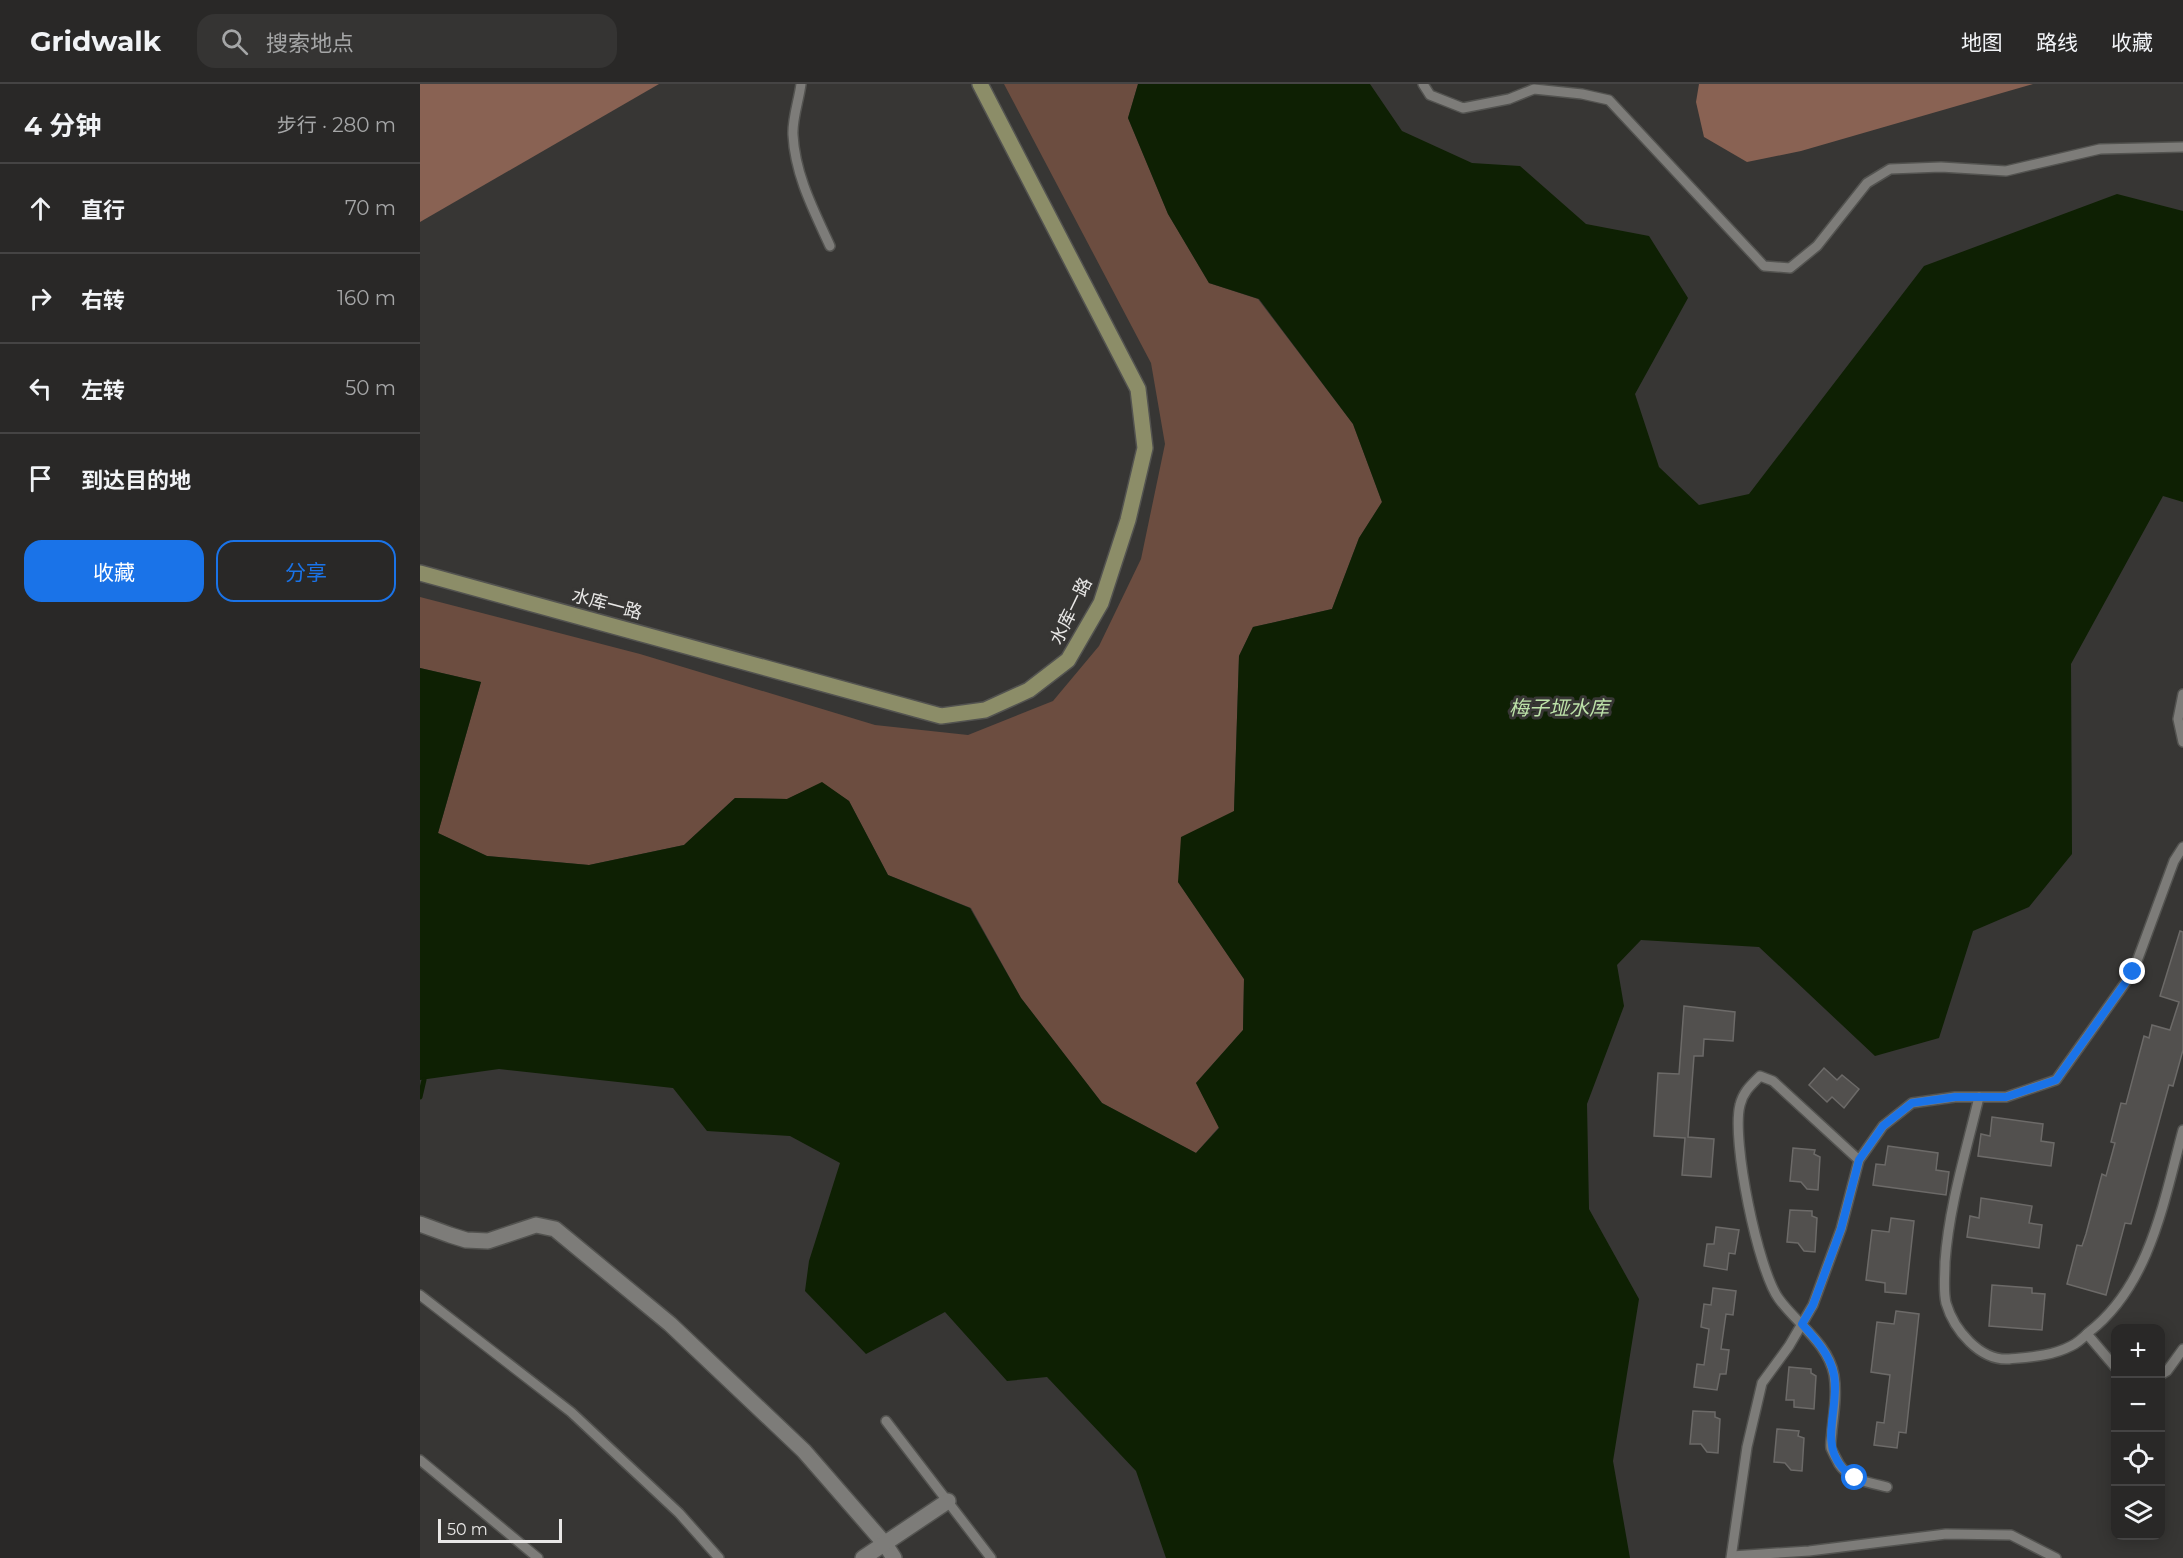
<!DOCTYPE html>
<html lang="zh">
<meta charset="utf-8">
<style>
:root{--surface:#292827;--page:#353433;--text:#f1f3f6;--muted:#a5a6a7;--line:#454444;--accent:#1a73e8}
body{margin:0;font-family:Montserrat,"Noto Sans SC",sans-serif;background:var(--page);color:var(--text)}
.controls{position:absolute;right:18px;bottom:18px;display:grid;overflow:hidden;border-radius:12px;box-shadow:0 3px 15px #0003}
.controls button{width:54px;height:54px;display:grid;place-items:center;padding:0;border:0;border-bottom:2px solid var(--line);background:var(--surface);color:var(--text);font:30px sans-serif}
.scale{position:absolute;left:18px;bottom:15px;width:124px;box-sizing:border-box;padding-left:6px;border:3px solid #e9e8e7;border-top:0;font-size:16px;line-height:21px;white-space:nowrap;color:#e9e8e7;-webkit-text-stroke:4px #373634;paint-order:stroke}
.stop{position:absolute;width:18px;height:18px;margin:-14px;border:4px solid #1a73e8;border-radius:50%;background:#fff}
.stop.end{background:#1a73e8;border-color:#fff;box-shadow:0 2px 6px #0008}
.list{margin:0;padding:0;list-style:none}
h2{display:flex;justify-content:space-between;align-items:center;height:78px;margin:0;padding:0 24px;font-size:26px}
h2 small{font-size:20px;font-weight:400;color:var(--muted)}
.list li{display:grid;grid-template-columns:39px 1fr auto;gap:18px;align-items:center;box-sizing:border-box;height:90px;padding:0 24px;border-top:2px solid var(--line)}
.list b{display:block;font-size:22px;white-space:nowrap}
.list em{font-size:20px;font-style:normal;color:var(--muted)}
.actions{display:flex;gap:12px;padding:18px 24px}
.actions a{flex:1;padding:14px 0;border:2px solid var(--accent);border-radius:18px;text-align:center;font-size:21px;color:var(--accent)}
.actions .main{background:var(--accent);color:#fff}
.icon{flex:none;width:33px;height:33px;fill:none;stroke:currentColor;stroke-width:2;stroke-linecap:round;stroke-linejoin:round}
.map{position:relative;flex:none;width:1763px;height:1474px;overflow:hidden}
header{display:flex;align-items:center;gap:36px;box-sizing:border-box;height:84px;padding:0 30px;background:var(--surface);border-bottom:2px solid var(--line)}
header strong{font-size:28px}
nav{display:flex;gap:33px;margin-inline-start:auto;font-size:21px}
.search{width:420px;height:54px;background:var(--page);display:flex;align-items:center;gap:15px;box-sizing:border-box;padding:0 21px;border-radius:18px;color:var(--muted);font-size:22px}
main{display:flex}
aside{flex:1;background:var(--surface)}
.map>svg:first-child{display:block}
</style>
<header>
<strong>Gridwalk</strong>
<div class="search"><svg class="icon" aria-label="search" viewBox="0 0 24 24"><circle cx="10" cy="10" r="6"/><path d="M15 15l6 6"/></svg>搜索地点</div>
<nav><a>地图</a><a>路线</a><a>收藏</a></nav>
</header>
<main>
<aside>
<h2>4 分钟<small>步行 · 280 m</small></h2>
<ul class="list">
<li><svg class="icon" aria-label="ahead" viewBox="0 0 24 24"><path d="M12 20V5M6 11l6-6 6 6"/></svg><div><b>直行</b></div><em>70 m</em></li>
<li><svg class="icon" aria-label="right" viewBox="0 0 24 24"><path d="M7 20v-9h11M14 6l5 5-5 5"/></svg><div><b>右转</b></div><em>160 m</em></li>
<li><svg class="icon" aria-label="left" viewBox="0 0 24 24"><path d="M17 20v-9H6M10 6l-5 5 5 5"/></svg><div><b>左转</b></div><em>50 m</em></li>
<li><svg class="icon" aria-label="arrive" viewBox="0 0 24 24"><path d="M6 21V4h12l-3 4 3 4H6"/></svg><div><b>到达目的地</b></div></li>
</ul>
<div class="actions"><a class="main">收藏</a><a>分享</a></div>
</aside>
<div class="map">
<svg width="1763" height="1474" viewBox="0 0 1763 1474">
<rect width="100%" height="100%" fill="#373634"/>
<polygon fill="#6c4d40" points="584,0 718,0 708,34 748,130 789,199 838,215 933,340 962,418 939,454 912,525 833,543 819,572 814,727 758,798 824,895 823,946 776,999 799,1043 776,1069 682,1019 601,914 551,824 468,791 429,717 402,699 367,715 315,714 264,761 169,781 67,772 18,749 61,598 0,584 0,513 220,570 455,641 548,651 633,617 679,562 721,475 745,360 731,279"/>
<g fill="#896253">
<polygon points="0,0 239,0 0,138"/>
<polygon points="1279,0 1613,0 1381,67 1327,78 1284,53 1276,18"/>
</g>
<polygon fill="#0e2003" points="718,0 950,0 982,47 1052,79 1100,82 1166,140 1229,152 1268,214 1215,310 1239,383 1279,421 1329,410 1504,182 1697,110 1763,127 1763,418 1743,412 1651,580 1652,770 1609,823 1553,847 1519,954 1455,972 1339,863 1221,856 1197,881 1204,922 1167,1020 1169,1125 1219,1215 1193,1377 1210,1474 746,1474 716,1387 627,1293 587,1297 525,1228 446,1270 385,1207 389,1177 420,1079 370,1052 287,1047 253,1004 79,985 0,996 0,584 61,598 18,749 67,772 169,781 264,761 315,714 367,715 402,698 429,717 468,791 550,824 601,914 682,1019 776,1069 799,1044 776,999 823,946 824,895 758,798 761,753 814,727 819,572 833,543 912,525 939,454 962,418 933,340 839,215 789,199 748,130 708,34"/>
<g fill="none" stroke-linecap="round" stroke-linejoin="round">
<polyline stroke="#0e2003" stroke-width="5" points="0,1013 4,996"/>
</g>
<g fill="#52504e" stroke="#6c6a68" stroke-width="1.5">
<polygon points="1760,847 1763,848 1763,966 1753,1002 1749,1001 1711,1140 1705,1139 1686,1211 1647,1200 1657,1161 1662,1162 1666,1150 1682,1090 1686,1092 1695,1059 1691,1058 1701,1019 1706,1020 1724,952 1729,954 1732,941 1750,946 1759,918 1740,912"/>
<polygon points="1264,922 1315,928 1313,957 1284,955 1283,972 1274,972 1268,1053 1294,1055 1291,1093 1262,1091 1265,1054 1234,1052 1238,989 1259,990"/>
<polygon points="1404,984 1417,996 1422,991 1439,1005 1424,1024 1412,1013 1407,1018 1389,1001"/>
<polygon points="1572,1033 1623,1040 1621,1057 1634,1059 1631,1082 1558,1072 1561,1050 1570,1052"/>
<polygon points="1468,1062 1518,1069 1516,1086 1529,1088 1526,1111 1453,1101 1456,1080 1465,1081"/>
<polygon points="1373,1064 1395,1066 1394,1070 1400,1073 1398,1106 1387,1105 1381,1098 1370,1097"/>
<polygon points="1561,1114 1612,1122 1609,1139 1622,1141 1619,1164 1547,1153 1550,1132 1559,1134"/>
<polygon points="1370,1126 1392,1127 1392,1132 1397,1134 1395,1168 1384,1167 1378,1159 1367,1158"/>
<polygon points="1471,1134 1494,1137 1486,1210 1465,1208 1465,1199 1446,1196 1452,1146 1469,1148"/>
<polygon points="1296,1143 1319,1146 1315,1170 1309,1169 1307,1186 1284,1182 1287,1160 1294,1160"/>
<polygon points="1572,1201 1612,1204 1612,1209 1625,1210 1622,1246 1569,1242"/>
<polygon points="1293,1204 1316,1207 1313,1231 1306,1230 1301,1265 1309,1266 1306,1290 1300,1290 1297,1306 1274,1303 1277,1280 1284,1281 1289,1245 1281,1243 1284,1220 1291,1221"/>
<polygon points="1476,1227 1499,1230 1486,1349 1479,1348 1477,1364 1454,1361 1457,1338 1464,1339 1470,1291 1451,1288 1457,1238 1474,1240"/>
<polygon points="1369,1283 1391,1285 1391,1289 1396,1292 1394,1325 1374,1323 1374,1316 1366,1316"/>
<polygon points="1273,1327 1295,1328 1295,1333 1300,1335 1298,1369 1287,1368 1281,1360 1270,1360"/>
<polygon points="1357,1345 1379,1347 1378,1352 1384,1354 1382,1387 1371,1386 1365,1379 1354,1378"/>
</g>
<g fill="none" stroke-linecap="round" stroke-linejoin="round">
<defs>
<g id="lane">
<path d="M381,0c-2,16 -9,35 -8,51 2,40 21,76 37,111"/>
<polyline points="1003,0 1010,11 1043,24 1089,15 1114,5 1162,10 1189,16 1344,182 1370,184 1397,162 1447,99 1470,85 1521,83 1586,87 1680,65 1763,63"/>
<polyline points="1763,610 1758,635 1763,658"/>
<path d="M1559,1013c-13,55 -30,109 -34,165 0,13 -2,28 1,41 8,27 34,58 63,56 21,-2 43,-3 62,-13 7,-3 13,-9 18,-14 61,-47 75,-132 94,-202"/>
<path d="M1439,1076l-86,-79 -13,-5c-9,9 -17,16 -20,29 -9,34 18,166 39,194 18,25 49,44 55,76 3,18 0,37 -2,55 0,5 -2,13 -1,18 2,5 6,12 8,16 10,16 32,19 48,23"/>
<polyline points="0,1211 151,1328 259,1429 299,1474"/>
<polyline points="1667,1250 1696,1284"/>
<polyline points="1740,1291 1747,1287 1763,1265"/>
<polyline points="466,1337 571,1474"/>
<polyline points="0,1376 118,1474"/>
<polyline points="1312,1472 1389,1467 1526,1450 1591,1451 1636,1474"/>
<polyline points="1311,1474 1327,1363 1342,1299 1369,1262 1393,1221 1421,1145 1439,1076 1463,1042 1492,1019 1535,1013 1586,1013 1636,996 1713,888 1754,777 1763,763"/>
</g>
<g id="street">
<polyline points="0,1140 30,1151 46,1156 68,1157 116,1141 135,1145 250,1240 384,1367 465,1460 474,1474"/>
<polyline points="443,1474 528,1417"/>
</g>
<polyline id="secondary" points="0,489 521,632 565,626 609,606 648,576 681,519 708,436 725,364 718,305 560,0"/>
</defs>
<use href="#lane" stroke="#535350" stroke-width="12"/>
<use href="#street" stroke="#535350" stroke-width="18"/>
<use href="#secondary" stroke="#535350" stroke-width="18"/>
<use href="#lane" stroke="#7d7c79" stroke-width="9"/>
<use href="#street" stroke="#7d7c79" stroke-width="15"/>
<use href="#secondary" stroke="#8c8d68" stroke-width="15"/>
</g>
<g fill="none" stroke-linecap="round" stroke-linejoin="round">
<path stroke="#1a73e8" stroke-width="8" d="M1435,1394c-4,-3 -11,-7 -14,-12 -21,-25 -1,-62 -7,-91 -4,-21 -19,-36 -32,-51l11,-19 28,-76 18,-69 24,-34 29,-23 43,-6h51l50,-17 77,-108"/>
</g>
<g text-anchor="middle" dominant-baseline="central" stroke-width="6" stroke-linejoin="round" paint-order="stroke">
<g font-size="18" fill="#e9e8e7" stroke="#373634">
<text transform="translate(187 520) rotate(15)">水库一路</text>
<text transform="translate(651 527) rotate(-64)">水库一路</text>
</g>
<g font-size="20" font-style="italic" fill="#bde2a9" stroke="#373634">
<text x="1139" y="624">梅子垭水库</text>
</g>
</g>
</svg>
<div class="controls">
<button>+</button>
<button>−</button>
<button><svg class="icon" aria-label="locate" viewBox="0 0 24 24"><circle cx="12" cy="12" r="6"/><path d="M12 2v4M12 18v4M2 12h4M18 12h4"/></svg></button>
<button><svg class="icon" aria-label="layers" viewBox="0 0 24 24"><path d="M12 4l9 5-9 5-9-5zM3 14l9 5 9-5"/></svg></button>
</div>
<div class="scale">50 m</div>
<div class="stop" style="left:1435px;top:1394px"></div>
<div class="stop end" style="left:1713px;top:888px"></div>
</div>
</main>
